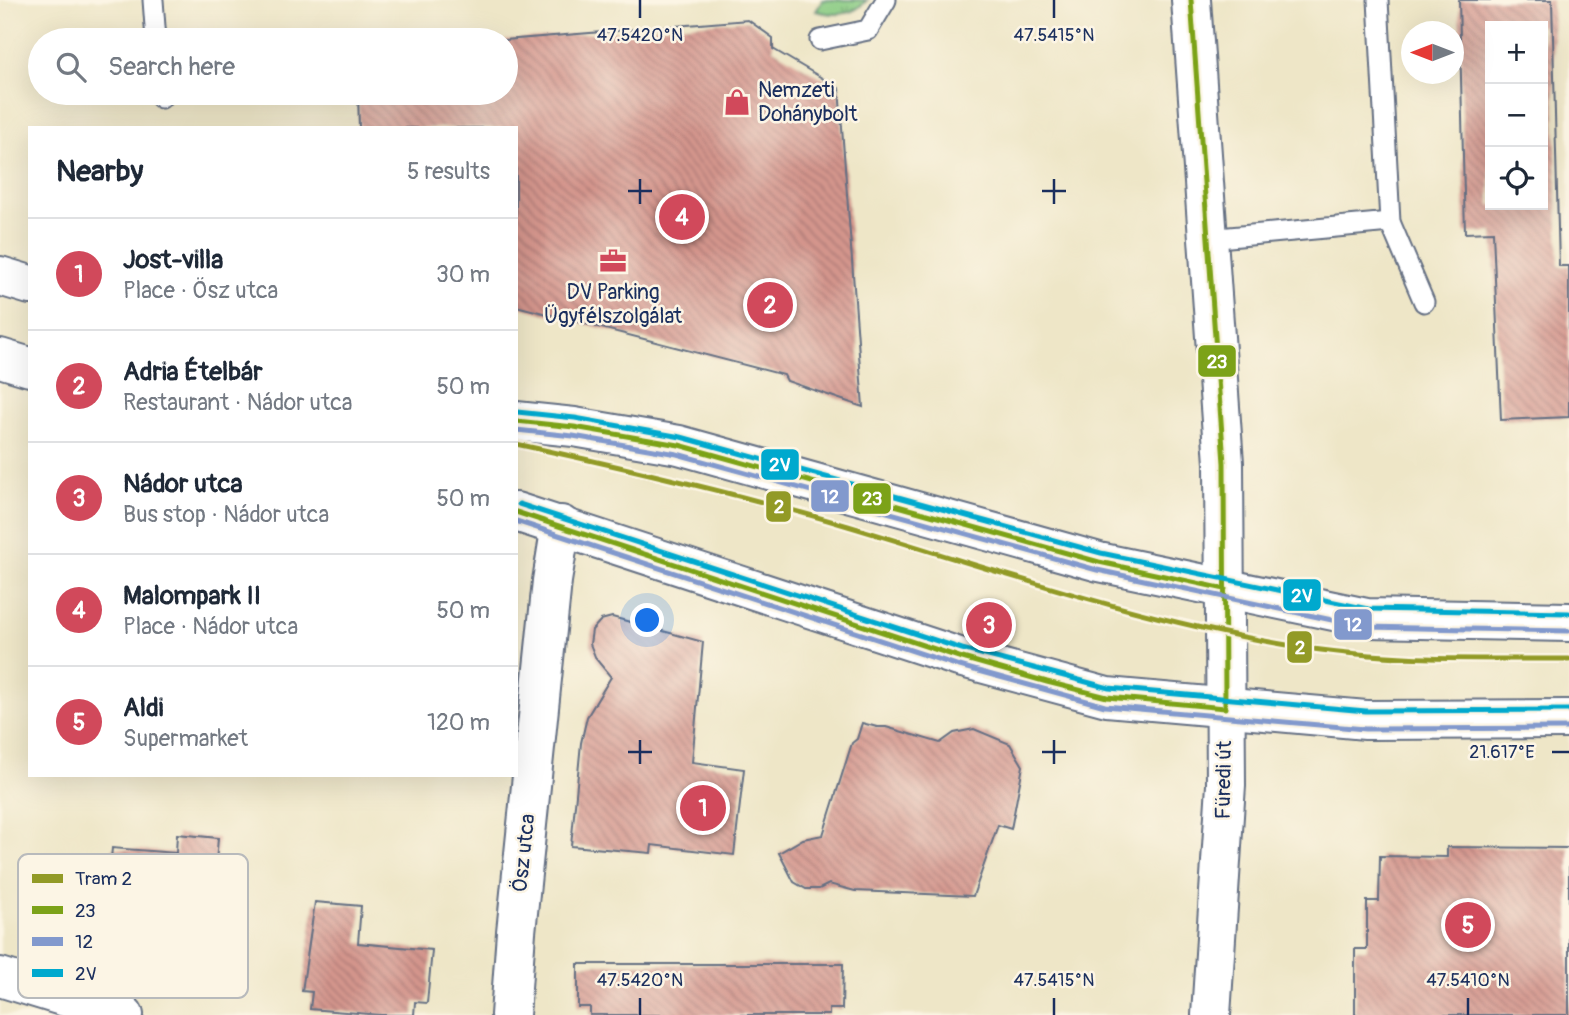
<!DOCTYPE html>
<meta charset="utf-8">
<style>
:root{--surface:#fff;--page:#f6f6f7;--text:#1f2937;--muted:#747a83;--line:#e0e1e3;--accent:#d1495b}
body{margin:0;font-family:Pangolin,sans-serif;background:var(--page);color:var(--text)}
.controls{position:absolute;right:21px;top:21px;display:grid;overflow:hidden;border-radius:0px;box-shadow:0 7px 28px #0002}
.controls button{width:63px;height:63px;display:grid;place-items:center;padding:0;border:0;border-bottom:2px solid var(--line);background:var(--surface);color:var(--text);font:35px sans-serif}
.compass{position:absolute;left:1401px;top:21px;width:63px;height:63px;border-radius:50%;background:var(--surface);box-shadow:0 7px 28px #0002;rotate:270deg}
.you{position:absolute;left:648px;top:621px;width:24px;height:24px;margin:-18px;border:5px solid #fff;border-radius:50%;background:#1a73e8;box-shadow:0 0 0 10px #1a73e833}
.badge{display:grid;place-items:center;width:46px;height:46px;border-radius:50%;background:var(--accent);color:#fff;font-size:23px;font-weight:700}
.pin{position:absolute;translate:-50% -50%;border:4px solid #fff;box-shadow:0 2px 7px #0006}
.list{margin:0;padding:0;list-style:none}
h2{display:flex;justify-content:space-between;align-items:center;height:91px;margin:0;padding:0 28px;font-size:30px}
h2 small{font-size:23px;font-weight:400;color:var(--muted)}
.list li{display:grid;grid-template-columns:46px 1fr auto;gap:21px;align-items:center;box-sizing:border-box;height:112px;padding:0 28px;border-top:2px solid var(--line)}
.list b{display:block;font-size:26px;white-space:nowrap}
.list p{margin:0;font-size:23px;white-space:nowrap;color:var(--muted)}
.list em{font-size:23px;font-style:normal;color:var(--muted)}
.icon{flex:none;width:38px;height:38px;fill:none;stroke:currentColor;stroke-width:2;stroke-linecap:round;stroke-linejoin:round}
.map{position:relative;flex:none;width:1569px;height:1015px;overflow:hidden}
.search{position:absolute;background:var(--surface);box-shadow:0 7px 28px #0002;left:28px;top:28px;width:490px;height:77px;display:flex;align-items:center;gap:18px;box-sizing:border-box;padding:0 24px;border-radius:38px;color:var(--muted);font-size:26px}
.panel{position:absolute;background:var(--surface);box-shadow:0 7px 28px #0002;left:28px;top:126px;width:490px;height:651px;border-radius:0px}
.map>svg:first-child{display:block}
</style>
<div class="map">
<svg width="1569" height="1015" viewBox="0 0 1569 1015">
<defs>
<pattern id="grass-tufts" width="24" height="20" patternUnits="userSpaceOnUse" patternTransform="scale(1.75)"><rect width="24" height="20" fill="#8bcc84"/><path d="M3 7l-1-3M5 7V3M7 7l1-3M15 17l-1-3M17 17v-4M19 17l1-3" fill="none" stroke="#71a66f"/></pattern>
<pattern id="building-back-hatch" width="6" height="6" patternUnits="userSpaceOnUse" patternTransform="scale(1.75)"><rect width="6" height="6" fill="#d4958c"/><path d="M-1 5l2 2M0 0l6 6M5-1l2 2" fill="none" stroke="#ab7a76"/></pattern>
</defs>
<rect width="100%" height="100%" fill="#fcf5e5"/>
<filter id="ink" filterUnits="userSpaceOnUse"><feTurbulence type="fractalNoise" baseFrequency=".0143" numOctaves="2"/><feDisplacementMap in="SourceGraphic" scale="14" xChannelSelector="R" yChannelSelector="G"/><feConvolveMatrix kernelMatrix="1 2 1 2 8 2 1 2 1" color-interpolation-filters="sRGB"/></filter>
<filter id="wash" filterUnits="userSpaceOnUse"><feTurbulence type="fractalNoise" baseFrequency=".00686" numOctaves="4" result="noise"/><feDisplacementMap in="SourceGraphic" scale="28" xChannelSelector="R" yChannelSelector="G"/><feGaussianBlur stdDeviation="1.57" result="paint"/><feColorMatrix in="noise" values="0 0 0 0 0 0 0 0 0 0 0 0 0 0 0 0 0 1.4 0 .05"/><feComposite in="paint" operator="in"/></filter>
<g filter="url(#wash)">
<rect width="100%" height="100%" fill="#eee6c7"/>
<path fill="url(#grass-tufts)" stroke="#537e71" stroke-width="2" d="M823,0h44c-14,16 -31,16 -51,11z"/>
<g id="blocks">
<g fill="url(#building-back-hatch)" fill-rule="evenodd">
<path d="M1459,0h93l7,266h10v151l-68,3 -8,-188 -28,1zM1490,26h53v179h-53z"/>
<polygon points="748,20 773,38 773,49 839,88 863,407 787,381 784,375 516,306 516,128 359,128 358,93 506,93 505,40"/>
<polygon points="612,617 703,642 692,762 744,769 734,855 652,845 651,853 571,846 581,743 587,717 611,677 596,659 590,644 592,630 601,620"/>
<polygon points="862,723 877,727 886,727 940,743 954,733 974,729 1010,744 1023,766 1011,829 998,825 973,896 855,891 829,884 819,889 806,889 794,882 779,853 803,839 823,835 852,743 857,739"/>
<polygon points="177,834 218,838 210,935 199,934 198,946 90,937 91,921 82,920 87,868 110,870 112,848 176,853"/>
<polygon points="1447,847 1569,848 1569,1015 1355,1015 1355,949 1367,949 1367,901 1379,901 1380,856 1447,857"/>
<polygon points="315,902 361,906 358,943 432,950 427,1003 415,1002 414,1015 381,1015 310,1009 312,992 302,991"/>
<polygon points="578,964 843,964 842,1009 829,1009 829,1015 590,1015 590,1007 578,1007"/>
</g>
</g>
</g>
<g filter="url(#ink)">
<use href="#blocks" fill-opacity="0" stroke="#656f83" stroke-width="2"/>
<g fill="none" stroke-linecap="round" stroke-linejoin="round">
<defs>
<g id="service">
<polyline points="153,0 156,40"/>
<polyline points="1378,0 1390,222 1424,302"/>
<polyline points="820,40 868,30 886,0"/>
<polyline points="160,93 161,98"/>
<polyline points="1208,239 1390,222"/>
</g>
<g id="minor">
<polyline points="0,977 124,1015"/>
<polyline points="510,1015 516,932 552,581 561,525"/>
</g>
<g id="tertiary">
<polyline points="0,276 30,285"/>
<polyline points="0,358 30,367"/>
<polyline points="516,421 574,427 679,445 1099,562 1367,618 1569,622"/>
<polyline points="516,512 959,657 1107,697 1366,720 1569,719"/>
</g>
<polyline id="primary" points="1191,0 1224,463 1226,785 1211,1015"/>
</defs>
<use href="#service" stroke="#656f83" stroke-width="23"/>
<use href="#minor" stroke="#656f83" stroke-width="42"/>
<use href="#tertiary" stroke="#656f83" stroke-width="42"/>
<use href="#primary" stroke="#656f83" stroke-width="42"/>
<use href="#service" stroke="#fff" stroke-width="19"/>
<use href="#minor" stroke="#fff" stroke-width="38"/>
<use href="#tertiary" stroke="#fff" stroke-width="38"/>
<use href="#primary" stroke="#fff" stroke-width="38"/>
<defs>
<g id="bus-1">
<polyline points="516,421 574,427 679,445 1099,562 1225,589"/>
<polyline points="516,512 959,657 1047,682 1107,697 1225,708 1224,463 1191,0"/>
</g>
<g id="bus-2">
<polyline points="516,430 573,436 677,454 1097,570 1365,627 1569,631"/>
<polyline points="516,521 956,665 1105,706 1365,729 1569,728"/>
</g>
<g id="bus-3">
<polyline points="517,412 575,418 681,437 1101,553 1368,609 1569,613"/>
<polyline points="519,504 962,649 1109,688 1366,711 1569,710"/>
</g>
</defs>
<use href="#bus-1" stroke="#fcf5e5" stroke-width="10"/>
<use href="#bus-2" stroke="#fcf5e5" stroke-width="10"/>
<use href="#bus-3" stroke="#fcf5e5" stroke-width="10"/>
<use href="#bus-1" stroke="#7ca218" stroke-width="5"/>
<use href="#bus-2" stroke="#8299cd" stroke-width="5"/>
<use href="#bus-3" stroke="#00a9ce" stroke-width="5"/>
<defs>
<path id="tram-1" d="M516,444c112,24 223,50 332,82 147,44 293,95 445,120 91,15 184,13 276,13"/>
</defs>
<use href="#tram-1" stroke="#fcf5e5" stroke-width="10"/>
<use href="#tram-1" stroke="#929a26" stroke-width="5"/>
</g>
</g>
<path fill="none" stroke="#1b2f5e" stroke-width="2.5" d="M640,0v18M1054,0v18M640,179v25M1054,179v25M628,191h24M1042,191h24M640,740v24M1054,740v24M628,752h24M1042,752h24M1552,752h17M640,998v17M1054,998v17M1468,998v17"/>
<defs>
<symbol id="shop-bare" viewBox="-9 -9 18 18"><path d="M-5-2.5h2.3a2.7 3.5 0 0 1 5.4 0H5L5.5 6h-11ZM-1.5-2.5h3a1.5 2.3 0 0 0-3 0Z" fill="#d1495b" stroke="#fcf5e5" stroke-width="2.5" paint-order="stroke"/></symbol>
<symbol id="office-bare" viewBox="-9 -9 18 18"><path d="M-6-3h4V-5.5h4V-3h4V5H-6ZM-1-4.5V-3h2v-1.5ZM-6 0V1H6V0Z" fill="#d1495b" stroke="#fcf5e5" stroke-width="2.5" paint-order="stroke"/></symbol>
</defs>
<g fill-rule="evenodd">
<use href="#shop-bare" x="718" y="83" width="38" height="38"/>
<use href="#office-bare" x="594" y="242" width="38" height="38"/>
</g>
<g text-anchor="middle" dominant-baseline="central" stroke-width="5" stroke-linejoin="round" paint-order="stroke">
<g font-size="21" fill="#1b2f5e" stroke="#fcf5e5" text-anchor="start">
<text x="758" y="90">Nemzeti<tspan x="758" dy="24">Dohánybolt</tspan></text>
<text x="613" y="292" text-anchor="middle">DV Parking<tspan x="613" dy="24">Ügyfélszolgálat</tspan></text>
</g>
<g font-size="21" fill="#1b2f5e" stroke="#fcf5e5">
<text transform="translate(1224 780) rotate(-89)">Füredi út</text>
<text transform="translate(524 853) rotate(-84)">Ösz utca</text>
</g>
</g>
<rect x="18" y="854" width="230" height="144" rx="10" fill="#fcf5e5" stroke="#b8babc" stroke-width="2"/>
<rect x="32" y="874" width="31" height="9" fill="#929a26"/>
<rect x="32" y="906" width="31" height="8" fill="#7ca218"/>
<rect x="32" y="937" width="31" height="9" fill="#8299cd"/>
<rect x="32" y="969" width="31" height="8" fill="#00a9ce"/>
<g font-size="19" fill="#1b2f5e">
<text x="75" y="885">Tram 2</text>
<text x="75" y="917">23</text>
<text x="75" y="948">12</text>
<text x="75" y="980">2V</text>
</g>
<g font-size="18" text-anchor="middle" fill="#1b2f5e" stroke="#fcf5e5" stroke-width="5" stroke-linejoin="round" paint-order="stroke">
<text x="640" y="41">47.5420°N</text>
<text x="1054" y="41">47.5415°N</text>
<text x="1502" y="758">21.617°E</text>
<text x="640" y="986">47.5420°N</text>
<text x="1054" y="986">47.5415°N</text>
<text x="1468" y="986">47.5410°N</text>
</g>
<g stroke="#fcf5e5" stroke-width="2.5">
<rect x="1197" y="344" width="40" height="34" rx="7" fill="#7ca218"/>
<rect x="760" y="448" width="40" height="33" rx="7" fill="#00a9ce"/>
<rect x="810" y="479" width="40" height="34" rx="7" fill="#8299cd"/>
<rect x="852" y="482" width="40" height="33" rx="7" fill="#7ca218"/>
<rect x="765" y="490" width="27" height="33" rx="7" fill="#929a26"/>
<rect x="1282" y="578" width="40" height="34" rx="7" fill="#00a9ce"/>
<rect x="1333" y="608" width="40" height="33" rx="7" fill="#8299cd"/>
<rect x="1286" y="630" width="27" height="34" rx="7" fill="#929a26"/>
</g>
<g font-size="19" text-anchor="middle" font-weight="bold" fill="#fff">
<text x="1217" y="368">23</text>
<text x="780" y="471">2V</text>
<text x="830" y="503">12</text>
<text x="872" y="505">23</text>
<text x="779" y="513">2</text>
<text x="1302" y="602">2V</text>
<text x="1353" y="631">12</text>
<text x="1300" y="654">2</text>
</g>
</svg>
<div class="controls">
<button>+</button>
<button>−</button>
<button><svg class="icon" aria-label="locate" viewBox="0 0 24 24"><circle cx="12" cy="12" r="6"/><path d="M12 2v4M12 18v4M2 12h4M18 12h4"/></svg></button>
</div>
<svg class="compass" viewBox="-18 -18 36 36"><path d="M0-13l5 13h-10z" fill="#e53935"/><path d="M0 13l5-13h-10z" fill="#747a83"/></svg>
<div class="you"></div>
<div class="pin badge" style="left:703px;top:808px">1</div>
<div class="pin badge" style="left:770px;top:305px">2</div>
<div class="pin badge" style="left:989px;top:625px">3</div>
<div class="pin badge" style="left:682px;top:217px">4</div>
<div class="pin badge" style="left:1468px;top:925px">5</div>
<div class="search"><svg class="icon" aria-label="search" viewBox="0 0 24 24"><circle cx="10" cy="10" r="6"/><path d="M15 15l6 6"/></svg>Search here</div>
<section class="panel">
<h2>Nearby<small>5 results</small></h2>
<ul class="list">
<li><span class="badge">1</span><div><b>Jost-villa</b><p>Place · Ösz utca</p></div><em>30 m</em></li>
<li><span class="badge">2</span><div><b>Adria Ételbár</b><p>Restaurant · Nádor utca</p></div><em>50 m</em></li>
<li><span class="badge">3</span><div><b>Nádor utca</b><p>Bus stop · Nádor utca</p></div><em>50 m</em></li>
<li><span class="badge">4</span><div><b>Malompark II</b><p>Place · Nádor utca</p></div><em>50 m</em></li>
<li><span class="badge">5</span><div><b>Aldi</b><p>Supermarket</p></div><em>120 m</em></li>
</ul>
</section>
</div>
